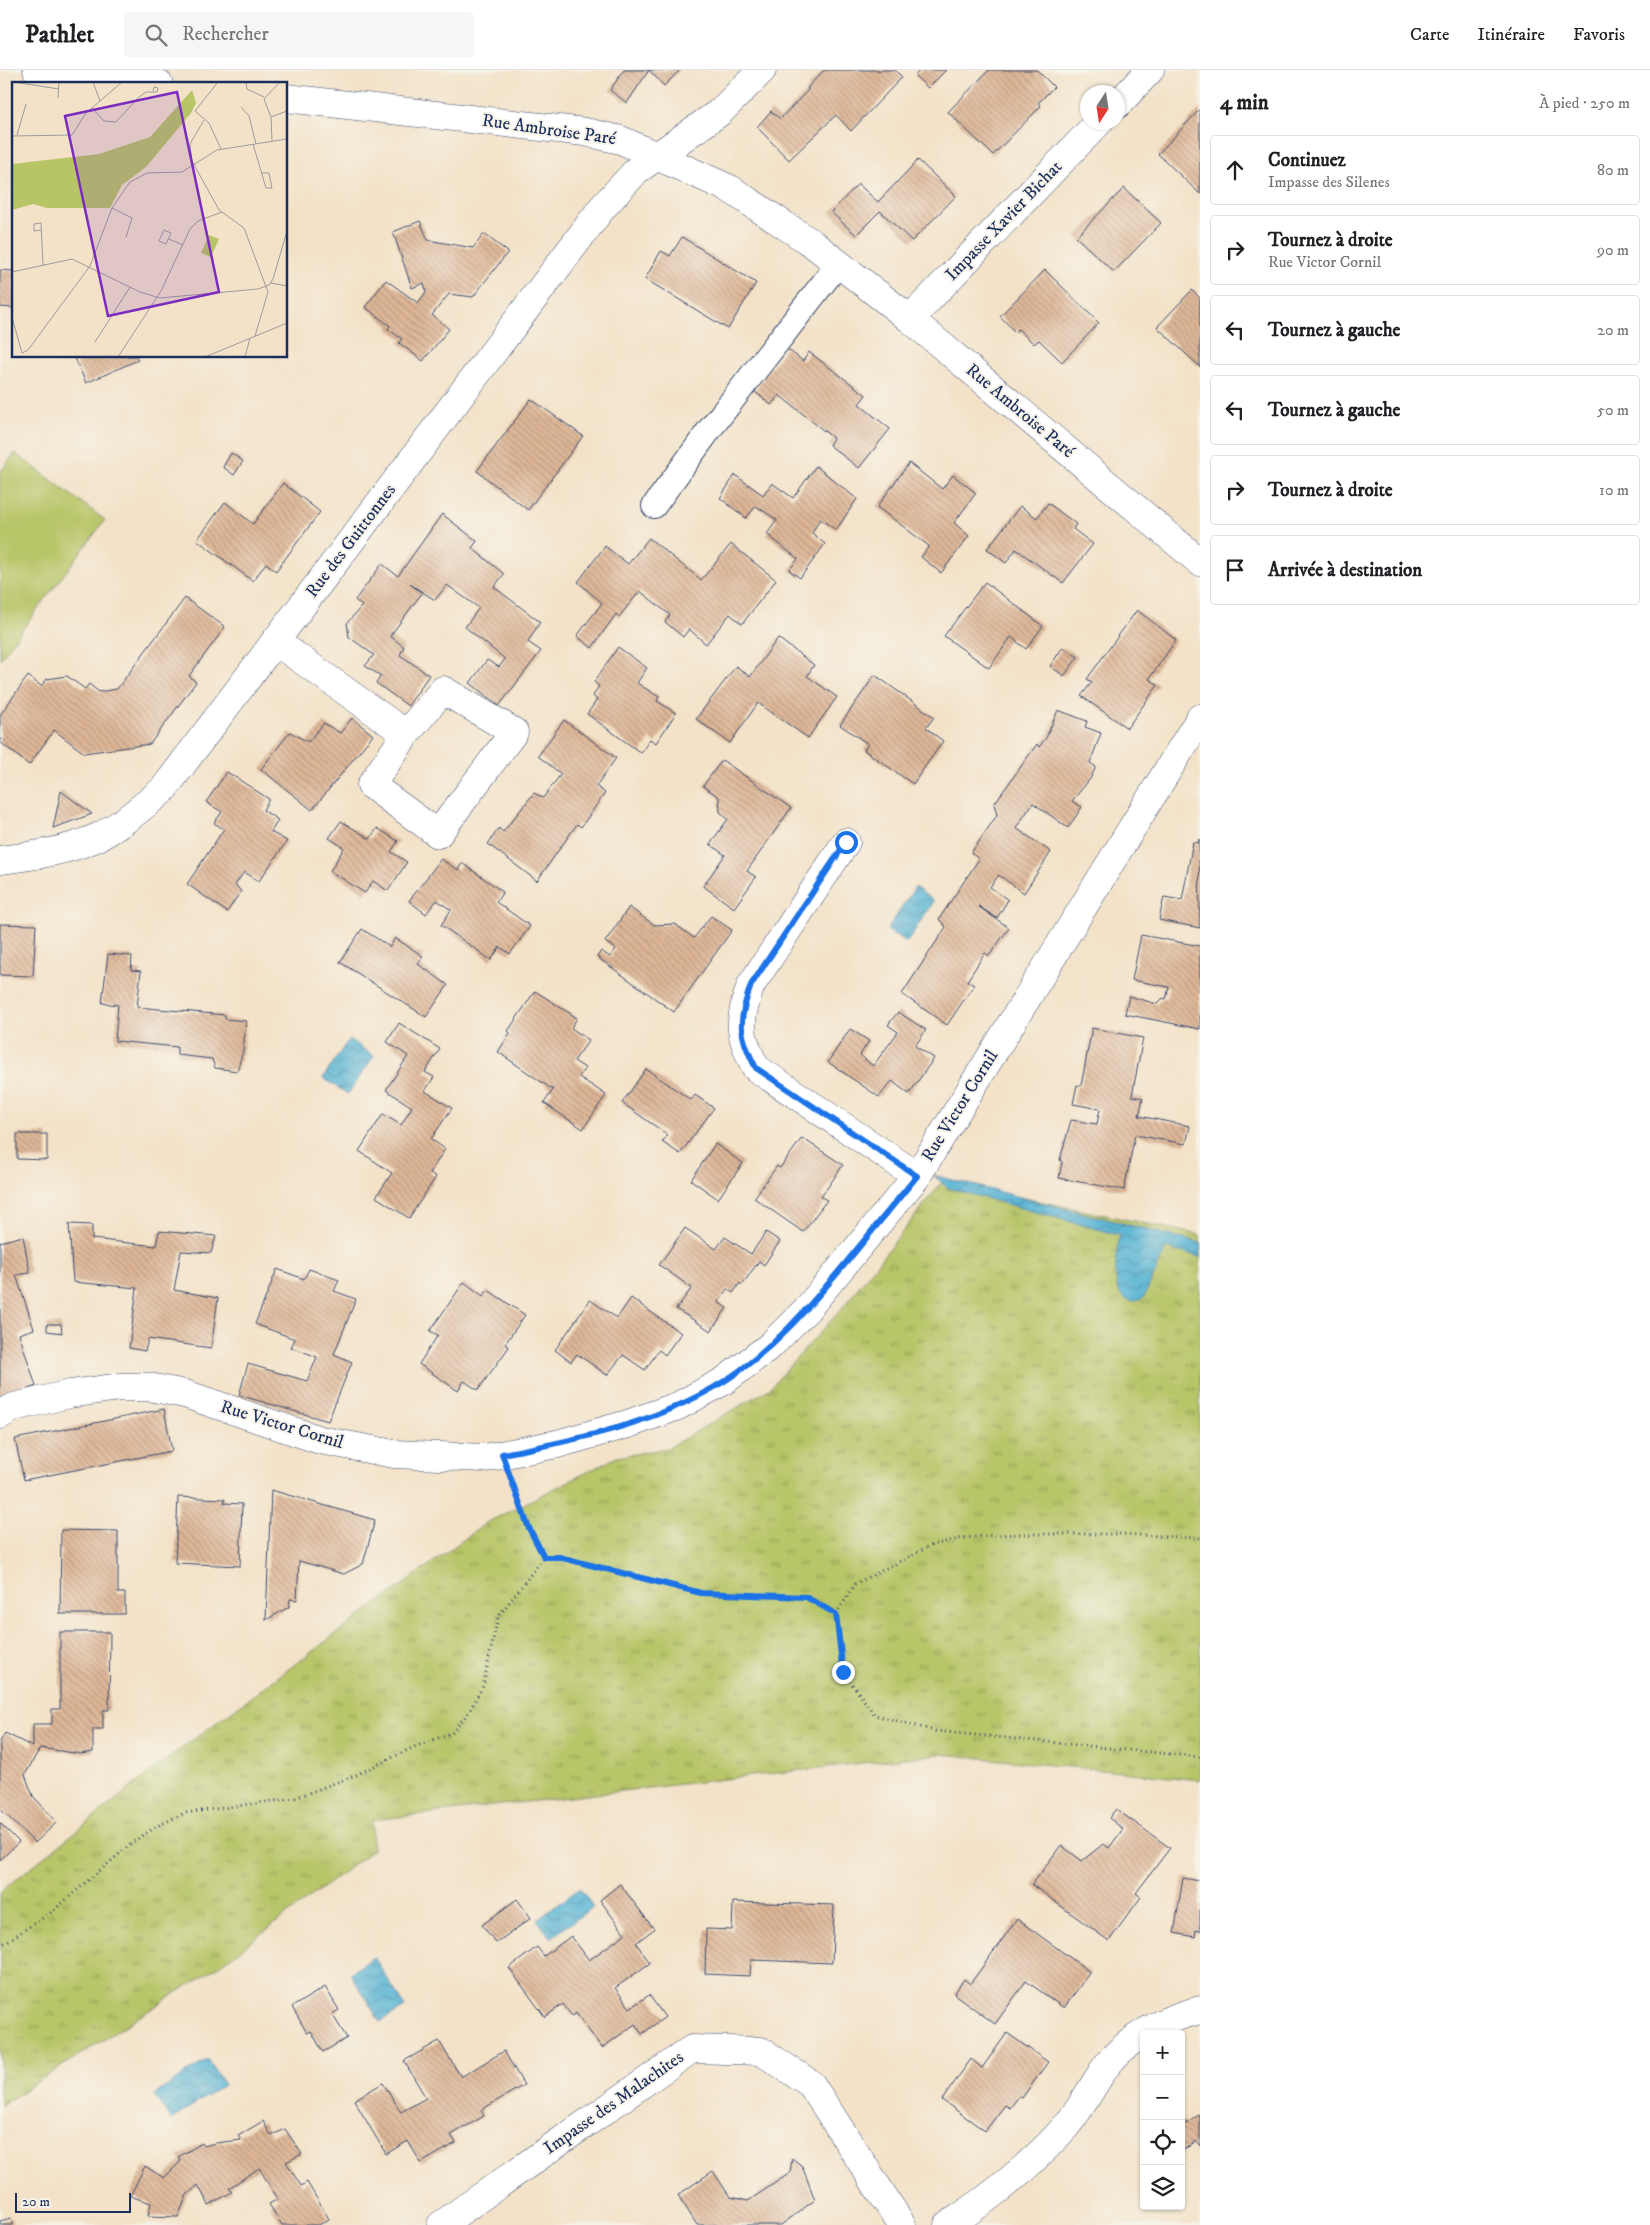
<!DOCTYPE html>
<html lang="fr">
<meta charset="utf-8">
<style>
:root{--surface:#fff;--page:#f6f6f6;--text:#202124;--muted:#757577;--line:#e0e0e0}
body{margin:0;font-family:"IM FELL DW Pica",serif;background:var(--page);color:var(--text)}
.controls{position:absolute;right:15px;bottom:15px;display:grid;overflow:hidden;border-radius:5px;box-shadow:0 1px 4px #0004}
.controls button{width:45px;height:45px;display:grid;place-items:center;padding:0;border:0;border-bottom:1px solid var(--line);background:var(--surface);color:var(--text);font:25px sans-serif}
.compass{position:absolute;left:1080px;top:15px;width:45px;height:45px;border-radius:50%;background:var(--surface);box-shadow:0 1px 4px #0004;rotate:192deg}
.scale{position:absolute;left:15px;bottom:12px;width:116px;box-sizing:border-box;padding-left:5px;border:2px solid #1b2f5e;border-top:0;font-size:14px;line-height:18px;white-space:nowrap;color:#1b2f5e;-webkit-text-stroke:4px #f7f3e8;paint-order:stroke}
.stop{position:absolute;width:15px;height:15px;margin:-11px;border:4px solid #1a73e8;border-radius:50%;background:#fff}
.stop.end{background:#1a73e8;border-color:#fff;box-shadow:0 1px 5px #0008}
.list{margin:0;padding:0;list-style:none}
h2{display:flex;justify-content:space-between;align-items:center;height:65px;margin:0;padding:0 20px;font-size:21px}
h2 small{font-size:16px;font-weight:400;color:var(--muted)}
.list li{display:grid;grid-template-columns:32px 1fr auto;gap:15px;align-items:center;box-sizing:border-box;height:70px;margin:0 10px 10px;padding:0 10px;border:1px solid var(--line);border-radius:5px}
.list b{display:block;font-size:19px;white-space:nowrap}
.list p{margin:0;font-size:16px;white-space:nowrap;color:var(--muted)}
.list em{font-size:16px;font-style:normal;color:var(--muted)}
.icon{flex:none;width:28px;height:28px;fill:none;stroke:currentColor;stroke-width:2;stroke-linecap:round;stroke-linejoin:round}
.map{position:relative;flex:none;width:1200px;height:2155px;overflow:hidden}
header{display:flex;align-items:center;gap:30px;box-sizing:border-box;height:70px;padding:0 25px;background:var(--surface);border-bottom:1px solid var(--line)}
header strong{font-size:24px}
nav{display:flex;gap:28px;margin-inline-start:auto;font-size:18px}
.search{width:350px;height:45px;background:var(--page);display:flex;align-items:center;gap:12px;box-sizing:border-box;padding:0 18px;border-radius:5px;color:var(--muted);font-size:19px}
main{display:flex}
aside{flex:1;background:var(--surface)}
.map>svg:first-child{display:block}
</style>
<header>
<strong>Pathlet</strong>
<div class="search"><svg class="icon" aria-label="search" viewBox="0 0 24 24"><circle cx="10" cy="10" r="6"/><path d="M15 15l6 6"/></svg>Rechercher</div>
<nav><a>Carte</a><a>Itinéraire</a><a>Favoris</a></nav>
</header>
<main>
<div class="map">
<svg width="1200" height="2155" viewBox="0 0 1200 2155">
<defs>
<pattern id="grass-tufts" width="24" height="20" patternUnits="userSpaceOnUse" patternTransform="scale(1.25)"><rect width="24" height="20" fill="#b8c567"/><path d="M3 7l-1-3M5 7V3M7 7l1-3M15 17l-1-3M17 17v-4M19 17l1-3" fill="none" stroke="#95a058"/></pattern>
<pattern id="water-waves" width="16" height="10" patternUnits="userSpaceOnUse" patternTransform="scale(1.25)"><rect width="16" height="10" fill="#54b2d3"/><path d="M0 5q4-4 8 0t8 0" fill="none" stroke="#4591ae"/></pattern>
<pattern id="building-back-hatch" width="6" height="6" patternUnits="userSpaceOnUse" patternTransform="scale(1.25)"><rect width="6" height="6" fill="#dfb797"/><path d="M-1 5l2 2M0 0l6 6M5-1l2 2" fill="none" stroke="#b4957e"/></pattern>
</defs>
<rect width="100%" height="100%" fill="#f7f3e8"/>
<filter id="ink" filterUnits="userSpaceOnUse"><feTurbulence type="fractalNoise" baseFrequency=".02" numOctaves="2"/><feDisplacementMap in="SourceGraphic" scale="10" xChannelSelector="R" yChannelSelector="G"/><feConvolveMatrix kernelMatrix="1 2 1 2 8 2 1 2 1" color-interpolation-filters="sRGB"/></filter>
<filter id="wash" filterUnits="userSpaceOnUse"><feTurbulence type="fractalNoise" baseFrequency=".0096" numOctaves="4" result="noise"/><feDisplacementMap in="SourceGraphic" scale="20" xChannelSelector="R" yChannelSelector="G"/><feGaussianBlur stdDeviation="1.12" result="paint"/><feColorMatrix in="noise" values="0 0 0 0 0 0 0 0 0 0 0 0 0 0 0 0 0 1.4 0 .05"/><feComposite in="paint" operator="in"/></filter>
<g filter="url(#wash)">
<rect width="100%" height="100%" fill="#f3e2c8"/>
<polygon fill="url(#grass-tufts)" stroke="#6a7a62" points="943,1111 1200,1165 1200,1710 941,1684 372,1750 373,1780 220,1895 0,2036 0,1822 167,1689 486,1453 617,1387 668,1378 769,1319 837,1244"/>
<polygon fill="#b8c567" stroke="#6a7a62" points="15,383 105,450 0,589 0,402"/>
<g fill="url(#water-waves)" stroke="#387098">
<polygon points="915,817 934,831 907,872 887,860"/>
<polygon points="349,969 374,986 348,1024 323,1008"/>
<path d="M933,1105l267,68v14l-34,-9 -22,49c-4,4 -10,5 -15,3 -21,-5 -11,-49 -10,-65l-171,-47z"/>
<polygon points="580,1818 593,1837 551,1868 537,1850"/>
<polygon points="374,1887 405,1937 380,1952 350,1903"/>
<polygon points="208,1989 224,2015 171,2050 154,2025"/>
</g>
<g id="blocks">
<g fill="url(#building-back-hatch)">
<polygon points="624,0 680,0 664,16 649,0 627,33 610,20"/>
<polygon points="824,0 895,0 902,7 851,61 836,45 789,90 757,57 771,41 780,49 809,19 807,18"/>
<polygon points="920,0 946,0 928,18 915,6"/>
<polygon points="989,0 1037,0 1054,17 1038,33 1041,36 993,85 948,42"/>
<polygon points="1200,39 1200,124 1158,84"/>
<polygon points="918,90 956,126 912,171 880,141 856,165 831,142 858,114 878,132"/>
<polygon points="1124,118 1161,153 1114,202 1076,167"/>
<polygon points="420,151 428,170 473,178 484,164 508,182 473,227 449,224 432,245 449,259 423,291 399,273 402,269 388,259 390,256 365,237 386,210 418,233 426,222 424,213 412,218 393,162"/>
<polygon points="682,167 756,213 728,259 645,209 661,181 670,186"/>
<polygon points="0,200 14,201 14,238 0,237"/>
<polygon points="1045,200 1099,253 1062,292 1039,270 1034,274 1018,259 1015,262 1000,246"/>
<polygon points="1192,220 1200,228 1200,297 1157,257"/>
<polygon points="786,278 803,291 809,282 866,325 859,334 890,359 859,398 829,375 833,368 779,325 771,335 754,321"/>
<polygon points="74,286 136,286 138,290 86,313"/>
<polygon points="531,329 583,366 528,440 477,401"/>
<polygon points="231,383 243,391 234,405 223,397"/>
<polygon points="909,393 942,419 953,405 976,423 954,453 969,466 941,503 921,487 929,476 877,437"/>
<polygon points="816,396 857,429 836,460 820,449 812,463 825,474 800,508 789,500 798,489 767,464 777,450 756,436 746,448 720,428 735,405 763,425 772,413 793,428"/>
<polygon points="283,413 320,442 276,501 266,493 253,511 197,470 225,432 253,454"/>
<polygon points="1048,433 1076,454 1073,459 1093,474 1063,513 1016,479 1006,493 987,479 1020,436 1037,448"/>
<polygon points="442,444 477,471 472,478 504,504 494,517 540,552 528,572 541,581 499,636 470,613 487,590 499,597 505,589 465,557 479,538 447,515 435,530 410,514 422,523 390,566 404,577 400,585 429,605 408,636 376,613 381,606 365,596 374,585 349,567 347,553 362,536 355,530 382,494 398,506"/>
<polygon points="649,468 701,510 731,474 776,510 742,554 730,544 706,574 689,559 683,567 665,552 670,545 640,521 619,547 616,544 592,578 577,566 602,533 578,512 605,476 628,494"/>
<polygon points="985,512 1043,556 1026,579 1011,567 989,598 944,566"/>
<polygon points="185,528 225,557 189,606 196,612 150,674 84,683 54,660 29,695 0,672 0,645 28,606 41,616 47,609 67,606 85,619 89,614 99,622 117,619"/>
<polygon points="1137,540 1176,570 1149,609 1158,615 1127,658 1081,626 1092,612 1087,609"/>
<polygon points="778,568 814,595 807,606 837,627 808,668 758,633 730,673 696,649 736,596 750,607"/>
<polygon points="618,577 647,598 637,613 659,627 657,631 676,643 656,673 650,669 641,683 587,644 597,630 593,626 599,616 594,612"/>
<polygon points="1063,577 1078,587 1064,606 1050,596"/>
<polygon points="875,605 934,647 926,658 943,671 913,714 864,680 868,674 840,655"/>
<polygon points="1058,640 1087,651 1085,657 1101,663 1090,693 1096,697 1090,709 1072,731 1082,737 1068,758 1033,733 1016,758 1051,782 1024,823 999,805 990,817 1008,830 997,848 978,836 1009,858 989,886 985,883 967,911 974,915 947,955 902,924 946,857 939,849 979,789 971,783 997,745 994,734 1037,674 1039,677 1046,668"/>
<polygon points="352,648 373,665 312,740 261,699 290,662 308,672 324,653 340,663"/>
<polygon points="564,650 616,688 596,716 605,723 581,757 577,754 537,811 488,774 499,758 503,762 534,723 543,728 561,704 538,686"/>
<polygon points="722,690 791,738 747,801 756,807 734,838 703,816 725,785 710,774 728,749 720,742 719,727 703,716"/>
<polygon points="227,702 269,729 263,740 278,750 271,762 287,771 259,811 244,802 235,815 241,821 227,842 187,814 224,759 214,753 222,742 206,732"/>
<polygon points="61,721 92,744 53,758"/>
<polygon points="341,751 370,769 377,758 398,771 391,782 407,792 388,821 373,811 365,823 330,801 344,778 329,768"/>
<polygon points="1199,769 1200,858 1159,850 1164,827 1182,830 1193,772 1198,773"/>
<polygon points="441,789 458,800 462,793 503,822 496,832 530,856 510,884 500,877 491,890 441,855 451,840 437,830 426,844 409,831"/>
<polygon points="629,837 654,855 675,854 694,868 711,846 732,860 674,942 597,887 601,881 610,887 616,879 605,872"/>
<polygon points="0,854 36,855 33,906 0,905"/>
<polygon points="362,859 390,877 395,868 423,886 418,894 448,915 426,947 340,892"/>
<polygon points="1141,865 1200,876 1200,959 1125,944 1129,926 1157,934 1163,928 1166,929 1169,917 1132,910"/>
<polygon points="108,884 132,886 131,900 141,901 137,937 225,945 225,949 246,951 243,981 237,1001 215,998 212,989 177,985 177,977 115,971 118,935 102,933"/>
<polygon points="535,921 577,948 571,958 589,970 574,991 585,998 579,1007 606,1025 583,1059 544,1033 553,1020 498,982 510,963 508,961"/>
<polygon points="898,942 926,960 915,976 934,988 909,1024 892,1011 879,1027 828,992 850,959 869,971 860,985 873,996 898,962 888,955"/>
<polygon points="399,953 440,979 425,1002 434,1007 425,1021 452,1038 431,1069 445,1079 430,1103 436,1107 409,1148 376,1127 392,1103 359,1081 383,1044 401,1055 412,1037 386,1020 408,986 387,972"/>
<polygon points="1092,958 1143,968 1132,1026 1143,1028 1139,1046 1190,1056 1186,1074 1135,1065 1124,1120 1059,1108 1062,1092 1060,1090 1071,1050 1097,1054 1100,1039 1073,1034 1077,1015 1081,1016"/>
<polygon points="646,999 691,1030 695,1025 714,1038 680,1084 662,1072 668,1065 622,1033"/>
<polygon points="17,1064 47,1064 47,1090 17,1089"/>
<polygon points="802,1068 843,1095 821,1127 827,1130 803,1162 754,1128 777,1096 780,1098"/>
<polygon points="715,1074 743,1093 718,1129 691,1110"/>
<polygon points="69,1154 92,1155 92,1169 156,1176 159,1161 216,1166 211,1183 181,1181 174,1220 218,1228 211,1278 148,1269 145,1281 129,1278 137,1218 73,1212"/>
<polygon points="685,1158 716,1179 725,1167 751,1184 766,1162 780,1171 764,1195 759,1191 742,1215 740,1213 733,1223 727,1219 718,1232 727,1238 711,1261 676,1239 692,1218 659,1195"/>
<polygon points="23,1166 30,1203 16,1205 34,1259 19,1264 36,1316 0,1330 0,1172"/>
<polygon points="277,1199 304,1209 309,1199 339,1210 334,1221 356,1229 334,1284 352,1292 328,1351 239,1325 248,1294 307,1311 317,1287 291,1277 295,1269 255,1254"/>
<polygon points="464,1212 483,1226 488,1220 525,1245 505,1274 509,1277 478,1320 464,1311 458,1321 419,1294 438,1265 430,1261"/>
<polygon points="631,1228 681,1263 665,1285 659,1280 645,1300 623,1285 607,1305 577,1284 571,1292 555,1280 590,1230 617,1248"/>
<polygon points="47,1254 61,1254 62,1263 47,1261"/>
<polygon points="164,1339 172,1381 24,1410 15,1369"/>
<polygon points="271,1420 375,1450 363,1494 344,1504 299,1491 297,1530 290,1529 289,1537 266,1550"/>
<polygon points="178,1427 225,1429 224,1433 242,1434 240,1496 175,1493"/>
<polygon points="61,1460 118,1461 118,1523 125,1523 125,1544 60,1544"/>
<polygon points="60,1562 110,1562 109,1640 103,1640 103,1659 93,1659 93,1682 81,1684 40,1678 25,1705 33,1726 57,1752 35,1773 0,1739 0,1672 5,1663 33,1677 33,1654 52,1654 52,1639 60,1639"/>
<polygon points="1116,1739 1170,1778 1136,1823 1141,1827 1109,1871 1032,1815 1061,1775 1082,1791 1103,1774 1109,1778 1123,1759 1109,1748"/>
<polygon points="0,1753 19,1772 0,1790"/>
<polygon points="1183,1808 1200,1811 1200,1861 1196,1860 1195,1867 1174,1863"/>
<polygon points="620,1814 654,1859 636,1873 650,1893 615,1918 630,1938 649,1925 665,1947 642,1964 635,1954 602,1978 576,1943 572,1946 563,1934 545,1947 509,1898 537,1877 544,1886 571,1866 589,1890 625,1864 600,1830"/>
<polygon points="517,1829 531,1848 496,1873 482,1855"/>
<polygon points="733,1832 834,1835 832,1893 751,1890 750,1906 705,1904 706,1859 732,1860"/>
<polygon points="1017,1849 1090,1902 1064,1938 1026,1911 995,1954 954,1924 964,1909 970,1914"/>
<polygon points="325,1917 339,1940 332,1944 347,1968 323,1982 311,1961 307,1963 292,1937"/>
<polygon points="1007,1963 1048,1992 1022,2028 1019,2026 1010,2038 1005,2035 985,2061 942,2030 971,1989 982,1998"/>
<polygon points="439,1971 461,2007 504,1981 524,2015 481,2040 484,2046 451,2065 456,2073 421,2093 408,2071 386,2084 354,2030 383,2013 401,2042 426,2028 404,1991"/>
<polygon points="1200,2044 1200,2076 1196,2071 1181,2082 1181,2048 1186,2054"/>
<polygon points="263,2051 271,2066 285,2059 302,2084 286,2092 301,2116 307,2112 329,2149 319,2155 282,2155 269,2134 278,2129 259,2098 229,2118 232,2122 209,2135 198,2115 187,2125 178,2147 148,2146 151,2133 130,2126 145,2096 164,2108 181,2091 178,2087 202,2073 204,2076 215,2073 241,2070 238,2066"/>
<polygon points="792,2088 802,2096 815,2130 781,2155 697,2155 678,2125 713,2101 730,2127 748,2131 790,2103"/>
<polygon points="11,2148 13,2155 0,2155 0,2151"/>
</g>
</g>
</g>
<g filter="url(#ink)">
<use href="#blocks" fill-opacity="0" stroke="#3b4a6e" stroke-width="1"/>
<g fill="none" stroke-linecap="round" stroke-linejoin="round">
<defs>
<polyline id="service" points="654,436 710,359 838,194"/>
<g id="minor">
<polyline points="37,0 159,14"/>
<polyline points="286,28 585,62 621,70 730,119 813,174 910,249 1200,492"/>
<polyline points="1118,34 1150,0"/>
<polyline points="910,249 1099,52"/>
<polyline points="275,571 406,664"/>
<polygon points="443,620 514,662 438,764 371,715 406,664"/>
<path d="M846,772l-95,143c-13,36 -13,49 5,83l161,108"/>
<path d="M0,790c32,-4 68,-9 98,-23 24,-12 44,-30 65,-47l439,-582 35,-38 83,-58 42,-42"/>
<polyline points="0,1345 14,1337 70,1324 120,1317 149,1317 185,1324 320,1370 394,1384 485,1388 557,1374 628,1354 678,1336 724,1311 771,1275 807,1239 917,1106 1200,648"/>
<polyline points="441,2155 692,1979 761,1981 811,2014 902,2155"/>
<path d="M948,2155c40,-25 88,-64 119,-100 16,-19 26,-41 40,-60 24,-30 57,-46 93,-55"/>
</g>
</defs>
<use href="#service" stroke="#3b4a6e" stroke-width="26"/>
<use href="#minor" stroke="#3b4a6e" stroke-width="29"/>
<g stroke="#3b4a6e" stroke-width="3" stroke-dasharray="1 4" stroke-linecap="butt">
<polyline points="514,1417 528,1456 544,1487"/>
<polyline points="544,1487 559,1487 701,1523 806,1527 836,1544 843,1602 875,1645 935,1661 1200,1687"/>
<polyline points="836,1544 855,1514 932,1475 963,1468 1012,1464 1122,1464 1200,1468"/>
<polyline points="0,1876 53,1841 133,1772 157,1756 185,1743 295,1728 356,1705 414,1677 452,1663 469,1642 483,1616 498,1547 544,1487"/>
</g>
<use href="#service" stroke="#fff" stroke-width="24"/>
<use href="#minor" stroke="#fff" stroke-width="28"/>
</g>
</g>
<g fill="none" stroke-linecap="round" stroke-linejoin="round" filter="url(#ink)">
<path stroke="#1a73e8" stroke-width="6" d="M843,1602l-7,-58 -30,-17 -105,-4 -142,-36h-15l-16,-31 -26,-72c76,-14 155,-31 221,-72 49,-31 86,-75 122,-118 24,-29 48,-59 72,-88l-161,-108c-18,-34 -18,-47 -5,-83l95,-143"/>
</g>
<g text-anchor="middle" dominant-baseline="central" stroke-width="4" stroke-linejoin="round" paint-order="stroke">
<g font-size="18" fill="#1b2f5e" stroke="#f7f3e8">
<text transform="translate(549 60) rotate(8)">Rue Ambroise Paré</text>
<text transform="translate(1004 151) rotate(-46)">Impasse Xavier Bichat</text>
<text transform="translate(1020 341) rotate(40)">Rue Ambroise Paré</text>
<text transform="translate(351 471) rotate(-53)">Rue des Guittonnes</text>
<text transform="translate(960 1036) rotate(-58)">Rue Victor Cornil</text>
<text transform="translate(282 1355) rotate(17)">Rue Victor Cornil</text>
<text transform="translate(614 2033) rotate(-35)">Impasse des Malachites</text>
</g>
</g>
<g transform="translate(12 12)">
<rect width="275" height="275" fill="#f3e2c8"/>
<path d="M180,8l4,13 -5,10 -45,54 -24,18 -12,23h-63l-14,-4 -21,6v-46l87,-10 51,-17z" fill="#b8c567"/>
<path d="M197,153l10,4 -8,18 -10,-4z" fill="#b8c567"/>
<path fill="none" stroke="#9d9a9e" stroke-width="1" d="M2,0l45,7M81,0l7,19M206,0l-23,29 14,12 12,26M234,0l1,7 17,8M46,16l1,-16M229,25l8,9 7,28M80,26l12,13 12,1 22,-24 8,-6h11l1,-4 -4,-1 -1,4M259,35l16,-6M192,38l-14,24 2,17 27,49 25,18 24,64 -13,44M5,53l9,-31M0,54l60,-1 14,-22 36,-31M260,59l-1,-24 -7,-18 16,-17M241,62l13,44h6l-3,-15h-8M100,126l20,10 -6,19M29,148l-7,1v-7l7,-1 2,42M152,148l7,3 -5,11 -7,-3zM157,157l14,6M0,190l60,-13 68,33 20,6 98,-9 11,-4 4,-6 14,-48M259,201l16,3M0,235l10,36M83,260l35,-55M10,271l6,-3 62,-84 22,-58 18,-26 17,-9 35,-1 35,-22 70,-11M106,275l43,-66 29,-62 8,-8 24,-9M193,275l82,-34M233,275l5,-19"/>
<path fill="#7b2cbf" fill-opacity="0.15" stroke="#7b2cbf" stroke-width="2.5" d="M165,10l42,200 -111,24 -43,-200z"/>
<rect width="275" height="275" fill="none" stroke="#1b2f5e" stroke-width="2.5"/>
</g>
</svg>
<div class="controls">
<button>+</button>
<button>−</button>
<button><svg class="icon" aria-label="locate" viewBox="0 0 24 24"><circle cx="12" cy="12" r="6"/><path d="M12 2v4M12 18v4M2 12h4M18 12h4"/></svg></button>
<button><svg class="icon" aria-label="layers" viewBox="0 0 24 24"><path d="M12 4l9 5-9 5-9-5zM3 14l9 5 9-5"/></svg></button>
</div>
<svg class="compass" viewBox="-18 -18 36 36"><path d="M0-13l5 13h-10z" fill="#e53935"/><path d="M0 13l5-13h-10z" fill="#757577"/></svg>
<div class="scale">20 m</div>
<div class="stop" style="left:846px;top:772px"></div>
<div class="stop end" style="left:843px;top:1602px"></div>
</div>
<aside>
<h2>4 min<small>À pied · 250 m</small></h2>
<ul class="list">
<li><svg class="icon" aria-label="ahead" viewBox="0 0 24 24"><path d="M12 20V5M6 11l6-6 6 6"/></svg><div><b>Continuez</b><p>Impasse des Silenes</p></div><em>80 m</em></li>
<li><svg class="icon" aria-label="right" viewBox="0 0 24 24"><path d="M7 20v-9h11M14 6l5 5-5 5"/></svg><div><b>Tournez à droite</b><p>Rue Victor Cornil</p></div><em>90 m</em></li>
<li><svg class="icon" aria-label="left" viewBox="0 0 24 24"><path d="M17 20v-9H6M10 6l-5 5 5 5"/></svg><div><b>Tournez à gauche</b></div><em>20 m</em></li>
<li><svg class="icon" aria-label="left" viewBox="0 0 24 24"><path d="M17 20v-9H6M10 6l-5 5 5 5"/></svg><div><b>Tournez à gauche</b></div><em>50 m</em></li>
<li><svg class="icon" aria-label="right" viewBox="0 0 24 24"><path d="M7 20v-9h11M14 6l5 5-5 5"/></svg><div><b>Tournez à droite</b></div><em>10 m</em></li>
<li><svg class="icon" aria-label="arrive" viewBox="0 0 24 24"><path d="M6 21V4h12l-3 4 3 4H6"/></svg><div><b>Arrivée à destination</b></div></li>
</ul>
</aside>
</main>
